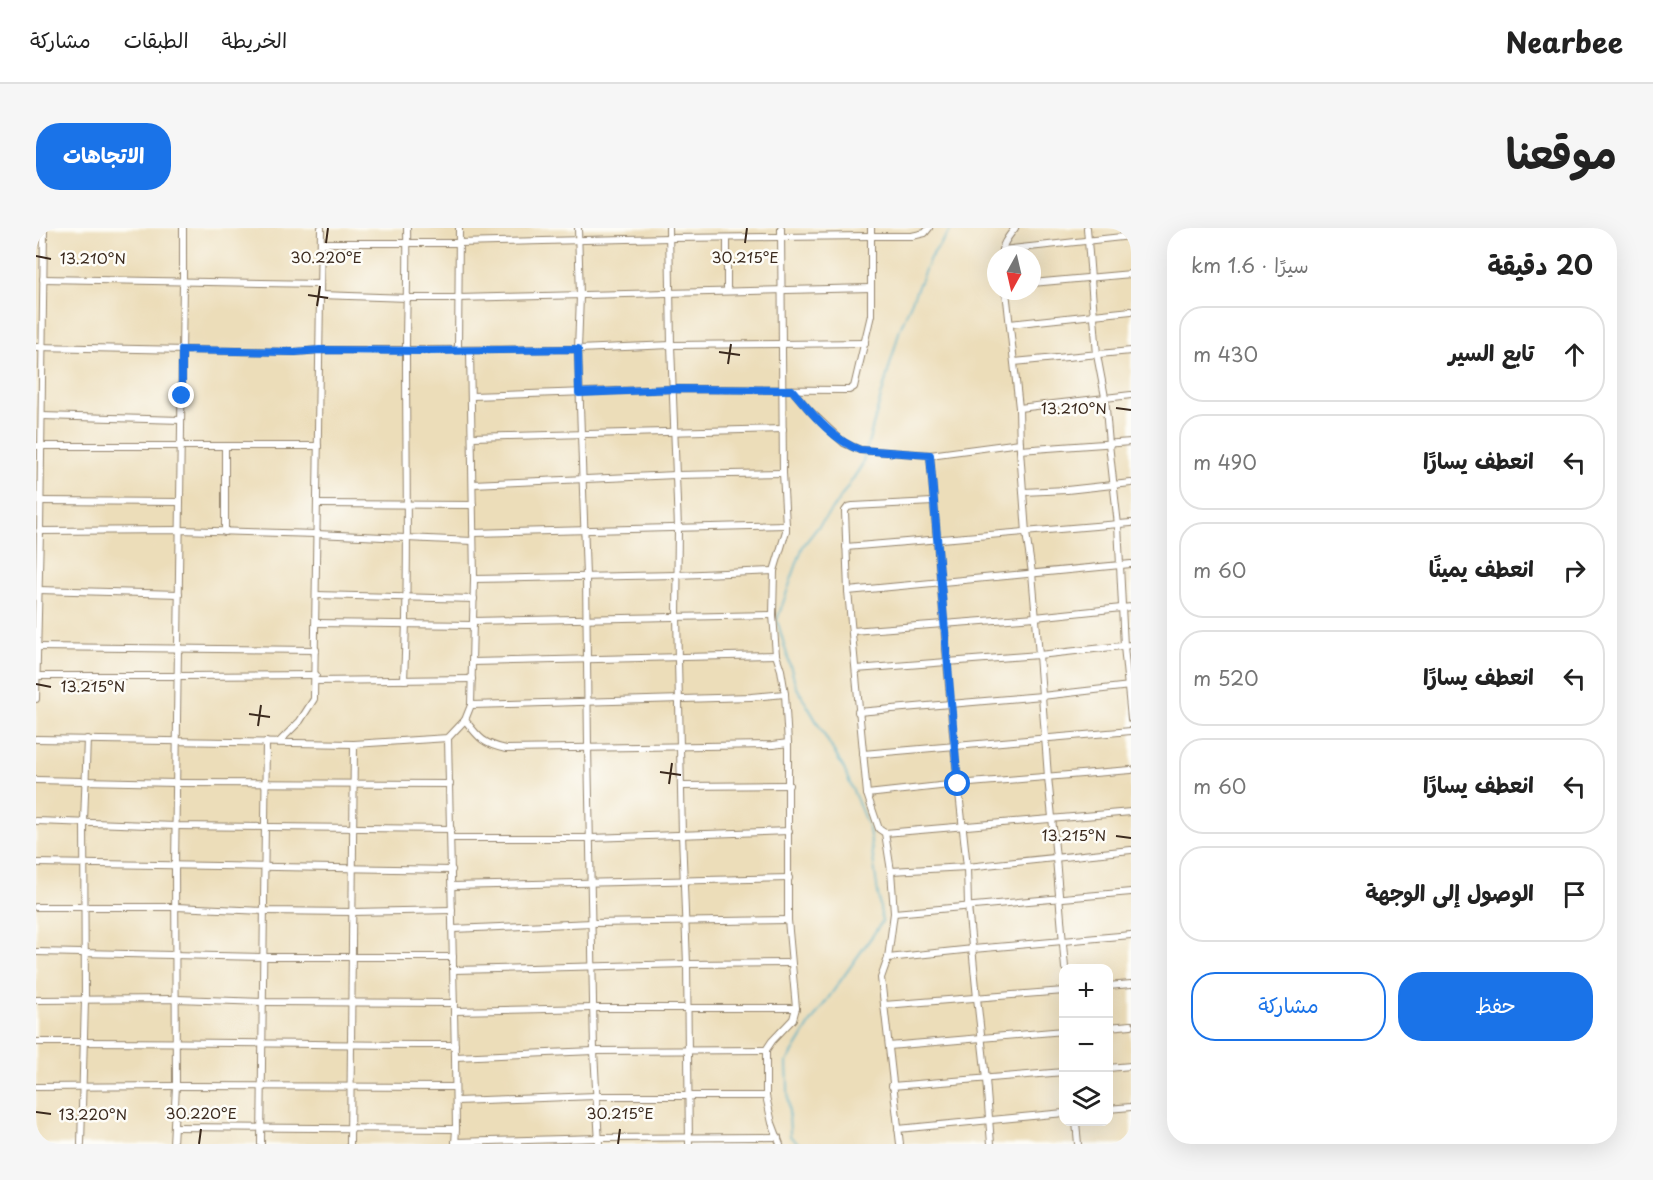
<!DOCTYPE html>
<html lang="ar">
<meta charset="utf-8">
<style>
:root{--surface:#fff;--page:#f6f6f6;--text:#222;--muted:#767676;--line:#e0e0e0;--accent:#1a73e8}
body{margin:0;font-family:"Playpen Sans","Playpen Sans Arabic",sans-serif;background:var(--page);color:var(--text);direction:rtl}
.controls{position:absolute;right:18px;bottom:18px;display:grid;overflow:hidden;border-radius:12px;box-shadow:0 6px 24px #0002}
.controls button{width:54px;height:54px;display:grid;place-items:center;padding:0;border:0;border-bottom:2px solid var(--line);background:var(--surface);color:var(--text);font:30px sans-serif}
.compass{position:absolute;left:951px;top:18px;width:54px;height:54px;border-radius:50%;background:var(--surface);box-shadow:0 6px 24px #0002;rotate:188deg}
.stop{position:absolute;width:18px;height:18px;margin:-14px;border:4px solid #1a73e8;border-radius:50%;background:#fff}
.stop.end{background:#1a73e8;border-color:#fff;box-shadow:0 2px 6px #0008}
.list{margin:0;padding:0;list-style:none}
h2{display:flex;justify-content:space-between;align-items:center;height:78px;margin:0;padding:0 24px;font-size:26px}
h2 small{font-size:20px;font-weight:400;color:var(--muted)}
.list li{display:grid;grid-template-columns:39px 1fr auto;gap:18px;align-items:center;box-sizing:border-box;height:96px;margin:0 12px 12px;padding:0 12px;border:2px solid var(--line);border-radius:24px}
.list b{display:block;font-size:22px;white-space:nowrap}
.list em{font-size:20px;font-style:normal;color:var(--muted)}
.actions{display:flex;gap:12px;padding:18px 24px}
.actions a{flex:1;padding:14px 0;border:2px solid var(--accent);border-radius:24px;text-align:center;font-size:21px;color:var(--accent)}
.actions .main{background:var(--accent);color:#fff}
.icon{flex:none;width:33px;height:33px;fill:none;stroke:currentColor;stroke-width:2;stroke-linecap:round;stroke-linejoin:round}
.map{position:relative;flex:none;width:1095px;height:916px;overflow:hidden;direction:ltr;border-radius:24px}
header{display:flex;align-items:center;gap:36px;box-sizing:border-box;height:84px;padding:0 30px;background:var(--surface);border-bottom:2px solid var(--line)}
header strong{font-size:28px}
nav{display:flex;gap:33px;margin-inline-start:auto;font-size:21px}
.intro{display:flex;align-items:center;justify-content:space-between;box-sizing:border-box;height:144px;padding:0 36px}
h1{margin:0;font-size:42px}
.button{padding:15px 27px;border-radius:24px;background:var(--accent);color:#fff;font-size:21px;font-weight:700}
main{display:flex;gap:36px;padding:0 36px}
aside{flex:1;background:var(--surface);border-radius:24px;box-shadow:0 6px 24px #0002}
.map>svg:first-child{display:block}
</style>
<header>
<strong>Nearbee</strong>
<nav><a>الخريطة</a><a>الطبقات</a><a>مشاركة</a></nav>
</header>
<div class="intro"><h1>موقعنا</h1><a class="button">الاتجاهات</a></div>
<main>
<aside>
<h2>20 دقيقة<small>سيرًا · 1.6 km</small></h2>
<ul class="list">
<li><svg class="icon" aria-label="ahead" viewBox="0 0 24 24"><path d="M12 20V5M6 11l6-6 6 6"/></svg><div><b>تابع السير</b></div><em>430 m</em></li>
<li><svg class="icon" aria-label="left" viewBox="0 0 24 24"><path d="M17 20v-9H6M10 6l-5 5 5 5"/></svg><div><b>انعطف يسارًا</b></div><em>490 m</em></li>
<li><svg class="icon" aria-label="right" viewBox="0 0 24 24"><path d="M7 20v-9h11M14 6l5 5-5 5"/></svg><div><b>انعطف يمينًا</b></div><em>60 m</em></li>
<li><svg class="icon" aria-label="left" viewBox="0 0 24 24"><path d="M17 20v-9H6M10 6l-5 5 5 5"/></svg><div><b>انعطف يسارًا</b></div><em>520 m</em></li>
<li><svg class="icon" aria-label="left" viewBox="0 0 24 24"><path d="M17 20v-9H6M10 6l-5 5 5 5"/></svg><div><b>انعطف يسارًا</b></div><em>60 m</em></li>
<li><svg class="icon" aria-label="arrive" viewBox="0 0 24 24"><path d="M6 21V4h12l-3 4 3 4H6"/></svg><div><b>الوصول إلى الوجهة</b></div></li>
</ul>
<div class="actions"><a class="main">حفظ</a><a>مشاركة</a></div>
</aside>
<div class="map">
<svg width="1095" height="916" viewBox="0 0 1095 916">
<rect width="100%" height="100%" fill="#fdfcf7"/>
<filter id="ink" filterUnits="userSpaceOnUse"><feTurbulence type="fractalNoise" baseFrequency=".0167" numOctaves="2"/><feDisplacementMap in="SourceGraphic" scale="12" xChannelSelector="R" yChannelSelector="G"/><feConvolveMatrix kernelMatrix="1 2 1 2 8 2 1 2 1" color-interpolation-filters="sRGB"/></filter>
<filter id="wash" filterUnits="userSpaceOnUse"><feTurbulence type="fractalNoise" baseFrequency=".008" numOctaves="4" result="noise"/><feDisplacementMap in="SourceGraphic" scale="24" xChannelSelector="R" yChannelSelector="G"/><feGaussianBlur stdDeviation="1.35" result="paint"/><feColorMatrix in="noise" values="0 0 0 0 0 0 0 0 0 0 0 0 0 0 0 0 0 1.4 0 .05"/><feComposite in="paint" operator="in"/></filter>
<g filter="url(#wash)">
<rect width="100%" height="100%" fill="#ecddb9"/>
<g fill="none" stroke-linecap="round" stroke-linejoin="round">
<g stroke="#44aac4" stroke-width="1.5">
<polyline points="831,219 864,101 894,30 916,0"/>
<polyline points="763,916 754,908 751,834 774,796 846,694 833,601 808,541 760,458 741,392 767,318 803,272 826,237 829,226"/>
</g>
</g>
</g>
<g filter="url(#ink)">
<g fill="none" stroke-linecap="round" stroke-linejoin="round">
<defs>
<g id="minor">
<polyline points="542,0 544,68 542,121 550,348 552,519 558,823 563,916"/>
<polyline points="633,0 635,117 642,300 641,388 646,606 651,736 653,916"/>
<polyline points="1051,0 1061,127 1069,169 1073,216 1082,297 1088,418 1095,491"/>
<polyline points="285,15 423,15 633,10 835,8 876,8 889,5 893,0"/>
<polyline points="966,22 1095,8"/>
<path d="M966,27c-1,-10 7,-19 13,-27"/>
<polyline points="7,51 284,56"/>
<polyline points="996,55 1095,46"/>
<polyline points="691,63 691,10"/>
<polyline points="970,63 983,180 984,222 990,305 996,345 1003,427 1012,549 1020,630 1029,740"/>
<polyline points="284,67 372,70 422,70 835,60"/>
<polyline points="974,96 1095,83"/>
<polyline points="0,119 259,124 284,122 392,122 542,121 635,117 829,115"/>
<polyline points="422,122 423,0"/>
<path d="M434,122l4,229 -3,126 -6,15c14,18 18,24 41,29l267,-4 15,-2"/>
<polyline points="978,134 1095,123"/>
<polyline points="756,162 774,183 808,215 824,222 894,227 984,215"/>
<polyline points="436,168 637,161 813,162 818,159 835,87 835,0"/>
<polyline points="983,180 1095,167"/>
<polyline points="6,188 145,192"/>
<polyline points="436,209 747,201"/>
<polyline points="0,218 282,218"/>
<polyline points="189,218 189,304"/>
<polyline points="984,222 1095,214"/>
<polyline points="894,227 918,518 931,639 932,678 941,770 950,851 955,916"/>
<polyline points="437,256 640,247 747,245"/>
<polyline points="987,264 1031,262 1095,255"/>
<polyline points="5,273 144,274"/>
<polyline points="281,276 437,277"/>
<polyline points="3,303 144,302 280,306 437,313"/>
<polyline points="437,305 750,297"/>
<polyline points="810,319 1095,295"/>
<polyline points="438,351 641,347 738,343"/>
<polyline points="3,362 143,366"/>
<polyline points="812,363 1095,336"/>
<polyline points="280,367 438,371"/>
<polyline points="437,393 737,387"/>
<polyline points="280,395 437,397"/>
<polyline points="816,403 999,389 1095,379"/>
<polyline points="0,419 280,422"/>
<polyline points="436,434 740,427"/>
<polyline points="820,441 1003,427 1095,417"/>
<polyline points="0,448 142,448 280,447"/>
<path d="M368,452c5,-110 2,-219 2,-329 0,-41 2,-82 1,-123"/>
<polyline points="279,453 436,451"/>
<polyline points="0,471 4,303 8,0"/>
<polyline points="435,477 715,469 749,466"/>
<polyline points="822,484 1006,468 1094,458"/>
<polyline points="412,510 419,829 420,901 419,916"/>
<polyline points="0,511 318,516 412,510 429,492"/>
<polyline points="243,514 264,493 278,471 285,0"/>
<polyline points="827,526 1095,503"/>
<polyline points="0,552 140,555 414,556"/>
<polyline points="646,558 753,557"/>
<polyline points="831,566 922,556 1095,542"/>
<polyline points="0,593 140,598 415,601"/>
<polyline points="849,605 1095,584"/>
<polyline points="415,610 555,610 753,603"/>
<polyline points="0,635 416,642"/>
<polyline points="855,643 931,639 1095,622"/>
<polyline points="416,658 753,650"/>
<polyline points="0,679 140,679 229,683 316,684 416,682"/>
<polyline points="858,685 1095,664"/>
<polyline points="417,701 556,695 752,692"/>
<polyline points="0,724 228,729 417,729"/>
<polyline points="852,730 937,721 1095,707"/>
<polyline points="418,742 651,736 755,735"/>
<polyline points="1072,758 1095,756"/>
<polyline points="0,772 141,771 228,774 418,775"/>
<polyline points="848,777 1028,763"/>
<polyline points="418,783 558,780 760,780"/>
<polyline points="1072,799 1095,797"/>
<path d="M0,814c140,-1 279,3 419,3"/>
<polyline points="853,818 1028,803"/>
<polyline points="419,829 558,823 730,822"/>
<polyline points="1072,840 1095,838"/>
<polyline points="856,858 1028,844"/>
<polyline points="0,859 140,858 419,859"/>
<polyline points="420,873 560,868 730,868"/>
<polyline points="1072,881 1095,879"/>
<polyline points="1040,894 1042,916"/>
<polyline points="138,899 420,901"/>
<polyline points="862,901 1028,885"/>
<polyline points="419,914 563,910 742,909"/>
<polyline points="45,916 49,772 48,594 51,511"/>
<polyline points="137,916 140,858 139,638 147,54 147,0"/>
<polyline points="225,916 230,514"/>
<polyline points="314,916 318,516"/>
<polyline points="744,916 736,895 730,868 730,822 736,813 757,791 760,780 752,692 752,515 749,466 745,442 740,427 737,387 738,343 750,303 750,297 747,245 745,0"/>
<polyline points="864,916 845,750 852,730 858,685 855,643 849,605 843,601 831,566 812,363 809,283 812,279 817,278 897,274"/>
</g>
</defs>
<use href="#minor" stroke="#94846c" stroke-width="8"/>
<use href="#minor" stroke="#fff" stroke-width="6"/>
</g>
</g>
<g fill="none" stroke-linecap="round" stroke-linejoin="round" filter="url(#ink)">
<path stroke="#1a73e8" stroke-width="8" d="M146,168v-46l113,2 25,-2 108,1 150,-2 1,44 94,-4 119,1c19,22 40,50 68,60l70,5 28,329"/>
</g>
<path fill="none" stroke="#3b2a1e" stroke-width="2" d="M290,15l2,-15M709,15l2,-15M0,28l15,3M272,67l20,3M281,78l3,-20M683,124l21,3M692,136l3,-20M1080,180l15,2M0,456l15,3M213,486l21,3M222,498l3,-21M624,544l21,3M633,556l3,-21M1080,608l15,2M0,884l15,2M163,916l2,-15M582,916l2,-15"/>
<g font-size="15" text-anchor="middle" fill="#3b2a1e" stroke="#fdfcf7" stroke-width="5" stroke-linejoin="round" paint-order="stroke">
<text x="290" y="35">30.220°E</text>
<text x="709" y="35">30.215°E</text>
<text x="57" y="36">13.210°N</text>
<text x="1038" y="186">13.210°N</text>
<text x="57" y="464">13.215°N</text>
<text x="1038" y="613">13.215°N</text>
<text x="165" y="891">30.220°E</text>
<text x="584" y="891">30.215°E</text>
<text x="57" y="892">13.220°N</text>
</g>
</svg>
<div class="controls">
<button>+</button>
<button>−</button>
<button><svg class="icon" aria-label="layers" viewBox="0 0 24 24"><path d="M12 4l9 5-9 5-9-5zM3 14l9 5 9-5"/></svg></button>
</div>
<svg class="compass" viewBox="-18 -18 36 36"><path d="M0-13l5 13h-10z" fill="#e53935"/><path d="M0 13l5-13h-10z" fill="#767676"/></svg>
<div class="stop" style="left:922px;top:556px"></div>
<div class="stop end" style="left:146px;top:168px"></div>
</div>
</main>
